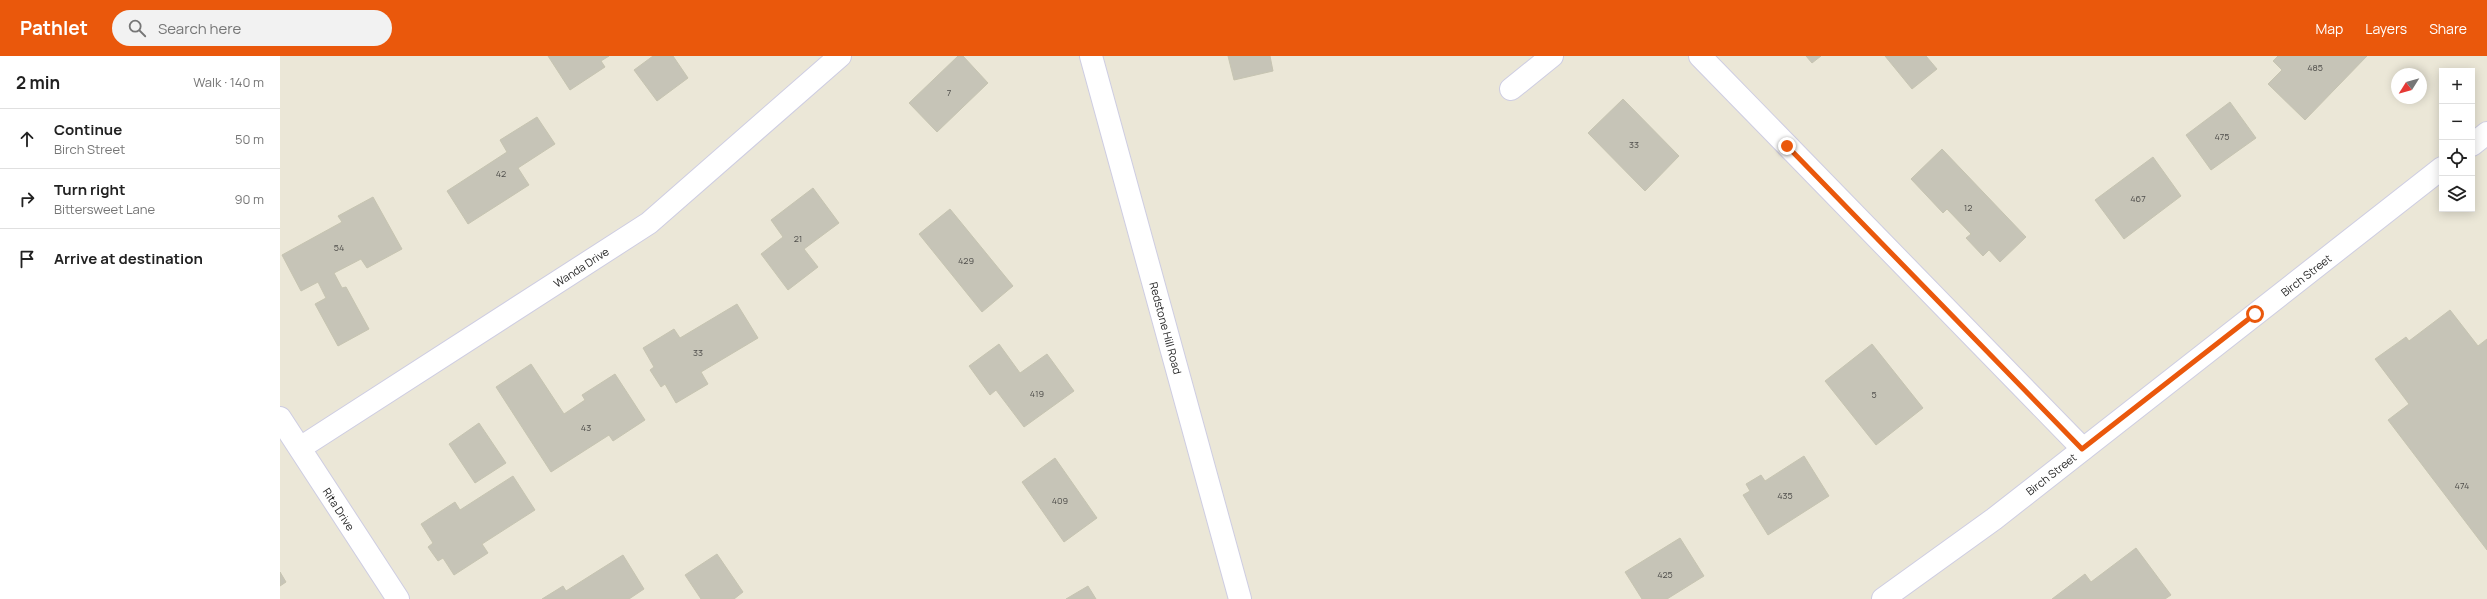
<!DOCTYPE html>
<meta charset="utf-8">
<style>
:root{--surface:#fff;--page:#f2f2f2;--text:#222;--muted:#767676;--line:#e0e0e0;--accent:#ea580c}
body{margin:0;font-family:Manrope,sans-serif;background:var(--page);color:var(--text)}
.controls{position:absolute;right:12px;top:12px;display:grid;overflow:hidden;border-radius:0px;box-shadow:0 2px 10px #0003}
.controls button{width:36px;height:36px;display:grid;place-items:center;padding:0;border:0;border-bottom:1px solid var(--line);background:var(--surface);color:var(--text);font:20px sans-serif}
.compass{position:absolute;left:2111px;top:12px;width:36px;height:36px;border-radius:50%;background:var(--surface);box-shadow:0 2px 10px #0003;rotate:233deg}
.stop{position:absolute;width:12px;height:12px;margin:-9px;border:3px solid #ea580c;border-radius:50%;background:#fff}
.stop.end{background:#ea580c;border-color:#fff;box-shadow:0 1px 4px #0008}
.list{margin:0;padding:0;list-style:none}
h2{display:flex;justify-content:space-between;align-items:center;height:52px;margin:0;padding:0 16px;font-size:17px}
h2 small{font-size:13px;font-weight:400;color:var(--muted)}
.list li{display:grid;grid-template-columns:26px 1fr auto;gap:12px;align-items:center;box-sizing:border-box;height:60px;padding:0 16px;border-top:1px solid var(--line)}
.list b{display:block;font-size:15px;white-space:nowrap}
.list p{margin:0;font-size:13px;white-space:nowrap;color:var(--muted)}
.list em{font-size:13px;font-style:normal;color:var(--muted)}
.icon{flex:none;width:22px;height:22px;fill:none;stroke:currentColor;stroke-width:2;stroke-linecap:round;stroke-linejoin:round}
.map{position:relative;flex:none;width:2207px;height:543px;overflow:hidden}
header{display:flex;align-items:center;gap:24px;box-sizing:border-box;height:56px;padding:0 20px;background:var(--accent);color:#fff}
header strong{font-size:19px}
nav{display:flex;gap:22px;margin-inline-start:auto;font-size:14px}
.search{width:280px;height:36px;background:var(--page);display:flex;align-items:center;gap:10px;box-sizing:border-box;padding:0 14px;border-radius:22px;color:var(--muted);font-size:15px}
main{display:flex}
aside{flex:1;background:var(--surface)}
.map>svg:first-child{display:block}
</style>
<header>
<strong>Pathlet</strong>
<div class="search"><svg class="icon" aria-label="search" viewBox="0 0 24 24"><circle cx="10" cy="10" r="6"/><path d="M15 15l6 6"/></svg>Search here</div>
<nav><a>Map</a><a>Layers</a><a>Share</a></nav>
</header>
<main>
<aside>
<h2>2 min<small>Walk · 140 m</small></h2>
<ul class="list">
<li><svg class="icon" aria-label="ahead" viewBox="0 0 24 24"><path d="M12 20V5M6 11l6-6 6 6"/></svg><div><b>Continue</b><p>Birch Street</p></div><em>50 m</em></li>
<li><svg class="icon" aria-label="right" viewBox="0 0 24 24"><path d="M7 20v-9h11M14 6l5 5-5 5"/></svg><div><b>Turn right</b><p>Bittersweet Lane</p></div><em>90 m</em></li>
<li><svg class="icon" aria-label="arrive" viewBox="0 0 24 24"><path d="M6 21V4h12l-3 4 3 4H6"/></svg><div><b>Arrive at destination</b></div></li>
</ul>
</aside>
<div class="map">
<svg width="2207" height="543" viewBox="0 0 2207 543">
<rect width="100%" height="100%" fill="#ebe7d7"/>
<g fill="#c6c4b7" stroke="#c6c4b1">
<polygon points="268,0 329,0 321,5 325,11 290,34"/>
<polygon points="373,0 393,0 408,22 377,45 354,14"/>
<polygon points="678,0 683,0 708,27 657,76 629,47"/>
<polygon points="948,0 990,0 993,15 954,24"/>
<polygon points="1526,0 1541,0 1532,7"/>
<polygon points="1605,0 1646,0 1657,13 1632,33"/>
<polygon points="1998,0 2087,0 2025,64 1988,28 2002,14 1993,5"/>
<polygon points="1343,43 1399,100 1365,135 1308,77"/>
<polygon points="1950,46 1976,82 1931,114 1906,79"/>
<polygon points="257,61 275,88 238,112 249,129 188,168 167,135 227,96 220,84"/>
<polygon points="1662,93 1746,181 1720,206 1709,194 1703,200 1686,182 1691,178 1667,153 1663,157 1631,123"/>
<polygon points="1873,101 1901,140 1844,183 1815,144"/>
<polygon points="533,132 559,167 524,193 538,211 508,234 481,198 503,181 491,164"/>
<polygon points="93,141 122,193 87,212 81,203 54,217 62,232 66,231 89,273 58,290 35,248 46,242 38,226 21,235 2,199 62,166 58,160"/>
<polygon points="670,153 733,230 702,256 639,178"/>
<polygon points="457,248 478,282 421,316 428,328 396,347 385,328 381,331 370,314 374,311 363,292 394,273 400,282"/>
<polygon points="2170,254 2198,290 2207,283 2207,494 2108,364 2129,348 2095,303 2126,281 2129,285"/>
<polygon points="719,288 740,317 767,298 794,335 744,371 716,334 710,339 689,310"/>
<polygon points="1592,288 1643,352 1596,389 1545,325"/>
<polygon points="251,308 284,358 305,344 302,339 335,318 365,364 333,385 329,379 271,416 216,331"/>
<polygon points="199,367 226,407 195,427 169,388"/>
<polygon points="1524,400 1549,440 1488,479 1463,439 1470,435 1466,428 1481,419 1485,425"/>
<polygon points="775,402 817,462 784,486 742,426"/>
<polygon points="233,420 255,454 202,488 208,497 174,519 163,502 158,505 148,491 153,487 141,468 175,446 180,454"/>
<polygon points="1400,482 1424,520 1387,543 1362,543 1345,516"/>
<polygon points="1856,492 1891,539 1885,543 1772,543 1805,518 1811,526"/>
<polygon points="437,498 463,536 454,543 421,543 405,519"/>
<polygon points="343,499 364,533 349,543 262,543 283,530 286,535"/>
<polygon points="0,516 6,526 0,530"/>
<polygon points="808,530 816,543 786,543"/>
</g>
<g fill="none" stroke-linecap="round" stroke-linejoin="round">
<defs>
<g id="street">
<polyline points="1420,0 1803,393"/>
<polyline points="1231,33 1272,0"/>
<polyline points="0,362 118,543"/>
<polyline points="20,392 369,167 560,0"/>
</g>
<g id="secondary">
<polyline points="811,0 960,543"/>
<polyline points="2192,89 2207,77"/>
<polyline points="1603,543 1714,463 2162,112"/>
</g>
</defs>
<use href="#street" stroke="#cecde2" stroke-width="24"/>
<use href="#secondary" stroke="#cecde2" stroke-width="24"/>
<use href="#street" stroke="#fff" stroke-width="22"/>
<use href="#secondary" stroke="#fff" stroke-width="22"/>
</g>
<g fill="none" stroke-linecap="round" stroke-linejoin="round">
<polyline stroke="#ea580c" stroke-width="5" points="1507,90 1802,393 1975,258"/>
</g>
<g text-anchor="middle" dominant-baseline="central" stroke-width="3.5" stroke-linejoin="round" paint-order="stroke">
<g font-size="9" fill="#4f4e4b">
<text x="2035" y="11">485</text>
<text x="669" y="36">7</text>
<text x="1942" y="80">475</text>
<text x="1354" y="88">33</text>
<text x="221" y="117">42</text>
<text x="1858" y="142">467</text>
<text x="1688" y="151">12</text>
<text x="518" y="182">21</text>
<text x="59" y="191">54</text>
<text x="686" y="204">429</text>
<text x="418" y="296">33</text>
<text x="757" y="337">419</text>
<text x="1594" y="338">5</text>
<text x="306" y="371">43</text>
<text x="2182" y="429">474</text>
<text x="1505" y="439">435</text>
<text x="780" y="444">409</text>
<text x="1385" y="518">425</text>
</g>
<g font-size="11" fill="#272727" stroke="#fff">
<text transform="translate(301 211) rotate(-33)">Wanda Drive</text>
<text transform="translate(2026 219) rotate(-38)">Birch Street</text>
<text transform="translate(886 272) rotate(75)">Redstone Hill Road</text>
<text transform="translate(1771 418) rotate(-38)">Birch Street</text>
<text transform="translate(59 453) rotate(57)">Rita Drive</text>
</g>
</g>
</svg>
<div class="controls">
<button>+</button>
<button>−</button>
<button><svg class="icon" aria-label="locate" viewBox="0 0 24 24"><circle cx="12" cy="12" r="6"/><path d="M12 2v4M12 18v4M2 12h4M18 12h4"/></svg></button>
<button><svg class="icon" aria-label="layers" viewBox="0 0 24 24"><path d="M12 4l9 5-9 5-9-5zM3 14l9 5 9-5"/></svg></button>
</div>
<svg class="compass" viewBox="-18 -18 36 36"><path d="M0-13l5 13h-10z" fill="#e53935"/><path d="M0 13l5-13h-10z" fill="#767676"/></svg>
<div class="stop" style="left:1975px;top:258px"></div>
<div class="stop end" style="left:1507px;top:90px"></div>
</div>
</main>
